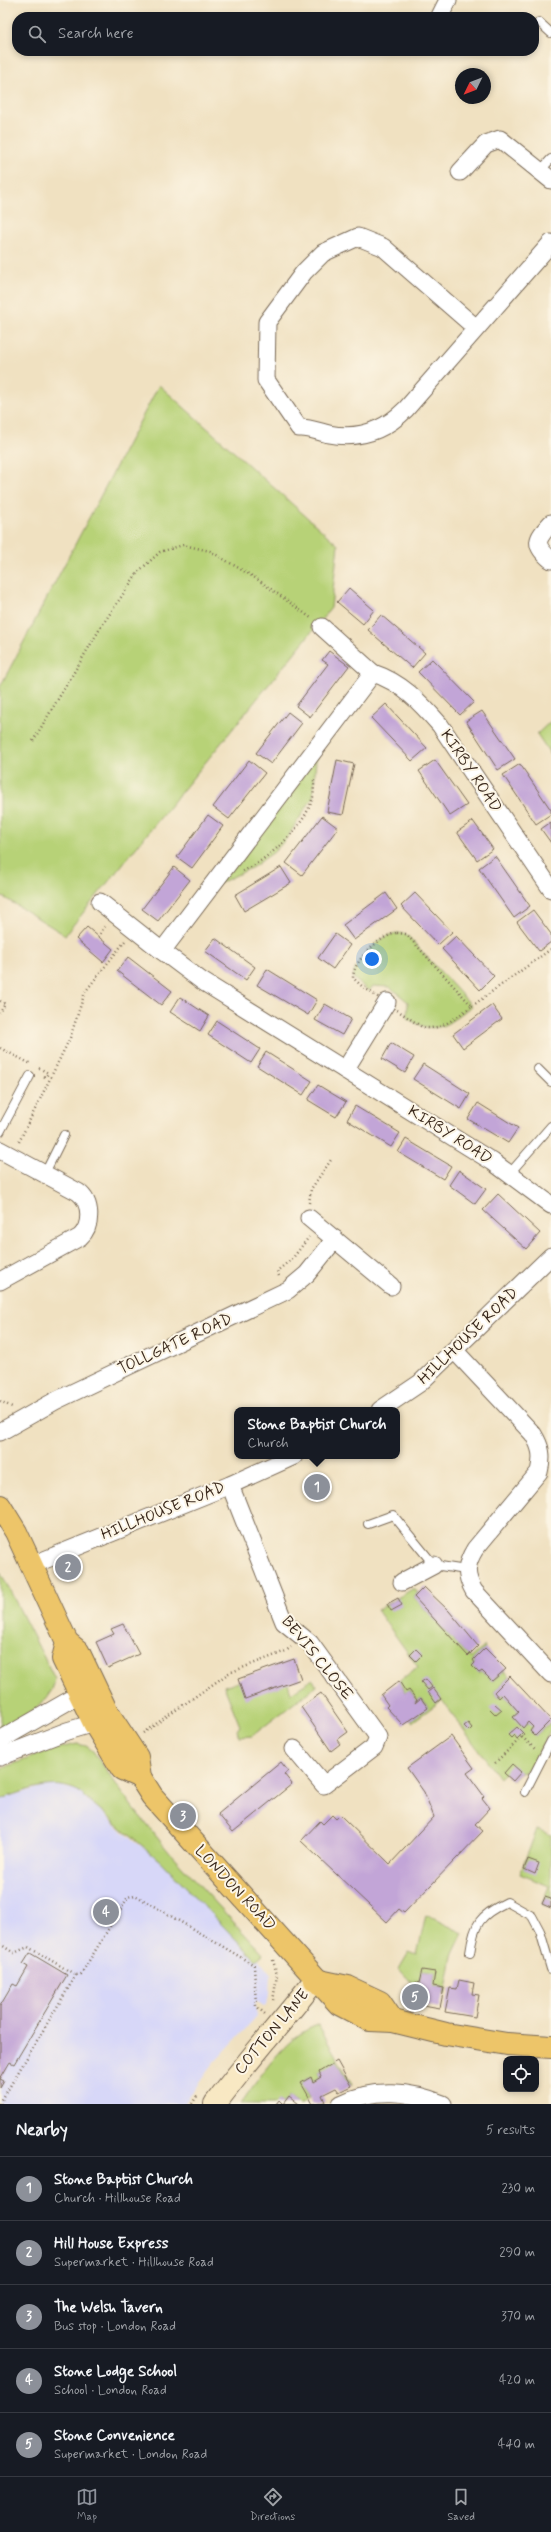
<!DOCTYPE html>
<meta charset="utf-8">
<style>
:root{--surface:#171b24;--page:#20242c;--text:#f1f3f6;--muted:#9ea1a6;--line:#363941;--accent:#8c9099}
body{margin:0;font-family:Mynerve,sans-serif;background:var(--page);color:var(--text)}
.controls{position:absolute;right:12px;bottom:12px;display:grid;overflow:hidden;border-radius:8px;box-shadow:0 2px 6px #0003}
.controls button{width:36px;height:36px;display:grid;place-items:center;padding:0;border:0;border-bottom:1px solid var(--line);background:var(--surface);color:var(--text);font:20px sans-serif}
.compass{position:absolute;left:455px;top:68px;width:36px;height:36px;border-radius:50%;background:var(--surface);box-shadow:0 2px 6px #0003;rotate:227deg}
.you{position:absolute;left:372px;top:959px;width:14px;height:14px;margin:-10px;border:3px solid #fff;border-radius:50%;background:#1a73e8;box-shadow:0 0 0 6px #1a73e833}
.badge{display:grid;place-items:center;width:26px;height:26px;border-radius:50%;background:var(--accent);color:#fff;font-size:13px;font-weight:700}
.pin{position:absolute;translate:-50% -50%;border:2px solid #fff;box-shadow:0 1px 4px #0006}
.popup{position:absolute;left:234px;top:1407px;width:166px;height:52px;box-sizing:border-box;display:grid;place-content:center;border-radius:8px;background:var(--surface);filter:drop-shadow(0 1px 3px #0005);font-size:13px;white-space:nowrap;color:var(--muted)}
.popup b{font-size:15px;color:var(--text)}
.popup::after{content:'';position:absolute;left:50%;top:100%;margin-left:-8px;border:8px solid transparent;border-top-color:var(--surface)}
.list{margin:0;padding:0;list-style:none}
h2{display:flex;justify-content:space-between;align-items:center;height:52px;margin:0;padding:0 16px;font-size:17px}
h2 small{font-size:13px;font-weight:400;color:var(--muted)}
.list li{display:grid;grid-template-columns:26px 1fr auto;gap:12px;align-items:center;box-sizing:border-box;height:64px;padding:0 16px;border-top:1px solid var(--line)}
.list b{display:block;font-size:15px;white-space:nowrap}
.list p{margin:0;font-size:13px;white-space:nowrap;color:var(--muted)}
.list em{font-size:13px;font-style:normal;color:var(--muted)}
.icon{flex:none;width:22px;height:22px;fill:none;stroke:currentColor;stroke-width:2;stroke-linecap:round;stroke-linejoin:round}
.map{position:relative;flex:none;width:551px;height:2104px;overflow:hidden}
.search{position:absolute;background:var(--surface);box-shadow:0 2px 6px #0003;left:12px;right:12px;top:12px;height:44px;display:flex;align-items:center;gap:10px;box-sizing:border-box;padding:0 14px;border-radius:16px;color:var(--muted);font-size:15px}
.sheet{height:372px;background:var(--surface)}
nav{display:flex;justify-content:space-around;align-items:center;box-sizing:border-box;height:56px;border-top:1px solid var(--line);background:var(--surface);font-size:11px;color:var(--muted)}
nav a{display:grid;justify-items:center;gap:2px}
nav .on{color:var(--accent)}
.map>svg:first-child{display:block}
</style>
<div class="map">
<svg width="551" height="2104" viewBox="0 0 551 2104">
<rect width="100%" height="100%" fill="#fcf5e5"/>
<filter id="ink" filterUnits="userSpaceOnUse"><feTurbulence type="fractalNoise" baseFrequency=".025" numOctaves="2"/><feDisplacementMap in="SourceGraphic" scale="8" xChannelSelector="R" yChannelSelector="G"/><feConvolveMatrix kernelMatrix="1 2 1 2 8 2 1 2 1" color-interpolation-filters="sRGB"/></filter>
<filter id="wash" filterUnits="userSpaceOnUse"><feTurbulence type="fractalNoise" baseFrequency=".012" numOctaves="4" result="noise"/><feDisplacementMap in="SourceGraphic" scale="16" xChannelSelector="R" yChannelSelector="G"/><feGaussianBlur stdDeviation="0.9" result="paint"/><feColorMatrix in="noise" values="0 0 0 0 0 0 0 0 0 0 0 0 0 0 0 0 0 1.4 0 .05"/><feComposite in="paint" operator="in"/></filter>
<g filter="url(#wash)">
<rect width="100%" height="100%" fill="#f0e1c1"/>
<polygon fill="#d7d7f8" points="53,1784 78,1791 134,1841 154,1855 258,1958 271,1975 270,1993 265,2007 258,2002 254,2003 257,2016 213,2064 184,2104 0,2104 0,1799"/>
<g fill="#b7d277" stroke="#797e4a">
<polygon points="159,385 338,545 331,608 65,935 0,895 0,687"/>
<polygon points="551,721 551,755 537,734"/>
<polygon points="317,748 313,797 287,838 274,852 253,867 212,887"/>
<path d="M397,933l9,1 66,72c-26,18 -34,32 -65,12l1,-16 -18,-15 -17,-1 -4,5 -16,-13c0,-18 28,-43 44,-45z"/>
<path d="M0,1571l55,108c-4,27 -33,37 -55,50z"/>
<polygon points="414,1588 418,1593 414,1597 468,1656 471,1658 484,1646 485,1648 473,1660 475,1663 472,1666 479,1673 482,1671 492,1681 504,1671 509,1677 494,1692 499,1698 503,1694 517,1710 519,1712 513,1717 523,1727 528,1722 533,1727 530,1731 535,1736 551,1722 551,1729 529,1770 521,1772 513,1781 504,1773 499,1778 442,1700 412,1722 411,1720 428,1707 421,1698 415,1703 416,1699 410,1690 406,1692 399,1681 418,1667 377,1610"/>
<polygon points="313,1679 316,1686 252,1736 239,1737 237,1730 240,1726 224,1686 239,1681 288,1683 291,1693"/>
<path d="M77,1744l9,2 7,5 37,53 39,48 94,102 -7,6 -96,-99 -82,-70c-26,-13 -52,0 -78,8v-30l54,-20z"/>
<polygon points="537,1829 551,1835 551,1908 542,1904 549,1886 520,1874"/>
<polygon points="426,1915 463,1933 452,1956 445,1995 443,1994 444,1988 433,1986 435,1972 422,1970 419,1983 416,1983 413,1996 410,1995 412,1983 399,1969 409,1952 417,1955"/>
<path d="M318,2025l34,59 -1,2 -14,-24 -18,10 2,5 -8,5 -2,-5 -10,6 8,15 -6,6h-4l-10,-8 -6,8 -4,-3 -3,3h-36c21,-27 44,-68 78,-79z"/>
</g>
<g id="blocks">
<g fill="#c2a5d7">
<polygon points="349,588 374,610 363,624 337,602"/>
<polygon points="381,615 425,653 412,668 368,630"/>
<polygon points="329,651 349,666 310,717 296,706 328,664 322,660"/>
<polygon points="432,659 474,702 460,715 418,672"/>
<polygon points="386,704 427,748 412,761 371,718"/>
<polygon points="482,711 515,759 498,770 466,721"/>
<polygon points="288,712 302,723 271,764 256,753"/>
<polygon points="249,760 265,773 229,819 213,807"/>
<polygon points="337,760 354,764 343,815 327,812"/>
<polygon points="435,760 467,805 450,816 419,771"/>
<polygon points="520,764 551,810 551,814 536,824 503,775"/>
<polygon points="208,815 223,826 192,868 177,857"/>
<polygon points="322,816 338,828 302,875 286,863"/>
<polygon points="473,821 493,849 477,860 457,832"/>
<polygon points="551,822 551,843 541,829"/>
<polygon points="495,856 530,906 514,918 479,868"/>
<polygon points="174,867 190,880 158,921 142,909"/>
<polygon points="281,867 291,883 244,911 235,895"/>
<polygon points="386,893 397,909 354,940 343,925"/>
<polygon points="415,893 452,932 438,945 401,906"/>
<polygon points="533,910 551,934 551,942 539,951 517,922"/>
<polygon points="87,927 113,949 103,962 76,939"/>
<polygon points="335,934 350,945 333,969 318,958"/>
<polygon points="456,936 494,976 480,990 442,949"/>
<polygon points="215,938 255,967 246,980 205,951"/>
<polygon points="128,957 172,991 161,1005 117,971"/>
<polygon points="267,969 317,1000 308,1015 257,985"/>
<polygon points="180,997 209,1016 200,1031 170,1012"/>
<polygon points="325,1004 351,1019 342,1035 315,1020"/>
<polygon points="492,1005 502,1019 463,1048 453,1034"/>
<polygon points="217,1021 260,1049 251,1063 208,1035"/>
<polygon points="391,1043 414,1057 405,1073 382,1059"/>
<polygon points="266,1052 312,1081 303,1095 257,1066"/>
<polygon points="423,1064 470,1094 461,1109 413,1079"/>
<polygon points="318,1085 346,1102 336,1117 308,1100"/>
<polygon points="478,1103 518,1128 508,1143 468,1119"/>
<polygon points="355,1106 400,1133 391,1147 347,1120"/>
<polygon points="406,1139 451,1166 443,1179 398,1152"/>
<polygon points="459,1170 486,1189 475,1204 449,1185"/>
<polygon points="498,1194 540,1233 526,1249 483,1210"/>
<polygon points="424,1587 449,1611 478,1646 468,1656 414,1597"/>
<polygon points="398,1598 402,1605 391,1611 387,1604"/>
<polygon points="123,1624 139,1654 108,1668 96,1642 114,1634 111,1629"/>
<polygon points="485,1648 506,1669 492,1681 482,1671 479,1673 472,1666 475,1663 473,1660"/>
<polygon points="416,1649 422,1655 416,1661 410,1655"/>
<polygon points="294,1659 301,1679 245,1699 238,1679"/>
<polygon points="510,1676 551,1720 535,1736 530,1731 533,1727 528,1722 523,1728 513,1717 519,1712 517,1710 503,1694 499,1698 494,1692"/>
<polygon points="426,1679 432,1687 428,1690 421,1682"/>
<polygon points="399,1681 406,1692 409,1690 417,1700 415,1703 421,1698 428,1708 403,1725 386,1707 388,1705 381,1695"/>
<polygon points="433,1688 441,1699 436,1703 428,1692"/>
<polygon points="321,1693 348,1732 337,1740 340,1744 331,1751 301,1707"/>
<polygon points="495,1704 502,1710 496,1715 490,1709"/>
<polygon points="468,1723 472,1728 469,1731 464,1726"/>
<polygon points="517,1727 523,1733 517,1739 514,1735 511,1738 508,1735"/>
<polygon points="451,1736 474,1768 467,1773 484,1796 482,1798 490,1808 475,1824 483,1831 404,1913 399,1909 387,1922 301,1841 320,1821 323,1824 332,1815 336,1819 340,1815 390,1864 434,1817 424,1792 407,1768"/>
<polygon points="281,1762 288,1771 284,1774 292,1784 233,1832 218,1814"/>
<polygon points="512,1764 521,1772 513,1781 504,1773"/>
<polygon points="528,1859 539,1863 535,1874 524,1869"/>
<polygon points="545,1897 551,1899 551,1908 542,1904"/>
<polygon points="30,1953 67,1975 14,2064 10,2062 0,2079 4,2081 0,2088 0,2006 13,1984 17,1986 28,1967 23,1964"/>
<polygon points="422,1970 435,1972 433,1986 444,1988 440,2008 412,2003 416,1982 419,1983"/>
<polygon points="459,1980 474,1983 472,1994 479,1995 475,2017 445,2012 450,1988 457,1989"/>
<polygon points="337,2061 351,2086 339,2092 336,2088 322,2095 325,2102 313,2104 301,2083 311,2077 313,2082 321,2077 319,2072"/>
<polygon points="289,2096 299,2104 276,2104 279,2100 283,2104"/>
</g>
</g>
</g>
<g filter="url(#ink)">
<use href="#blocks" fill-opacity="0" stroke="#7a6a57" stroke-width="1"/>
<g fill="none" stroke-linecap="round" stroke-linejoin="round">
<defs>
<g id="service">
<polyline points="539,22 551,33"/>
<polyline points="540,171 551,159"/>
<polyline points="538,1069 551,1082"/>
<polyline points="0,1132 30,1076"/>
<polyline points="45,1173 64,1135"/>
<polyline points="510,1173 551,1126"/>
<polyline points="368,1524 393,1515 434,1565 466,1570"/>
<polyline points="525,1792 551,1741"/>
<path d="M470,1953c4,-30 10,-38 37,-51l25,14 8,15 11,38"/>
</g>
<g id="minor">
<polyline points="440,16 448,0"/>
<polyline points="460,172 486,144 500,139 551,180"/>
<path d="M476,328l-93,-81 -25,-10 -35,16 -19,19 -37,50 -1,58 33,48c10,-1 20,4 30,6 30,6 56,-4 77,-25l145,-166"/>
<path d="M551,523c-15,17 -18,21 0,37"/>
<polyline points="322,627 373,673"/>
<path d="M551,889l-111,-164c-20,-23 -39,-43 -67,-52l-211,278 40,30 291,181 58,43"/>
<polyline points="100,902 162,951"/>
<polyline points="345,1070 387,1002"/>
<path d="M0,1150l78,42c14,10 14,34 2,45l-80,44"/>
<polyline points="309,1218 391,1286"/>
<path d="M454,1350l79,84c8,13 10,22 6,38l-64,77c-10,16 -10,26 -1,42l77,83"/>
<polyline points="380,1410 420,1383 551,1256"/>
<polyline points="0,1432 55,1401 288,1290 307,1274 335,1239"/>
<polyline points="230,1485 284,1622 310,1643 378,1737 374,1747 324,1785 294,1749"/>
<polyline points="32,1565 230,1485 294,1456"/>
<polyline points="402,1582 434,1565"/>
<polyline points="0,1740 91,1688"/>
<polyline points="0,1757 67,1731 94,1723 102,1714"/>
<path d="M341,2104c32,-17 70,-13 102,0"/>
</g>
<path id="secondary" d="M215,2104c32,-43 67,-82 100,-124"/>
<g id="primary">
<polyline points="0,1506 16,1532 67,1642 78,1651 106,1710 137,1757 140,1777 152,1796 339,2004 370,2020 393,2021 446,2034 507,2044 551,2047"/>
<polyline points="67,1642 63,1659 94,1723 122,1769 140,1777"/>
<polyline points="315,1980 348,1987 380,2002 393,2021"/>
</g>
</defs>
<use href="#service" stroke="#7a6a57" stroke-width="10"/>
<use href="#minor" stroke="#7a6a57" stroke-width="19"/>
<use href="#secondary" stroke="#7a6a57" stroke-width="24"/>
<use href="#primary" stroke="#7a6a57" stroke-width="24"/>
<g stroke="#7a6a57" stroke-width="2.5" stroke-dasharray="1 3" stroke-linecap="butt">
<polyline points="33,741 101,627 138,572 160,552 183,545 210,551 257,579 311,618"/>
<path d="M243,871c27,-13 62,-44 70,-74 1,-6 1,-13 1,-19"/>
<path d="M397,933l9,1 66,72c-15,10 -31,26 -50,21l-59,-40 -10,-9c0,-18 28,-43 44,-45z"/>
<polyline points="100,934 105,926"/>
<polyline points="0,1001 5,1004 0,1013"/>
<polyline points="472,1006 551,949"/>
<polyline points="0,1048 31,1064"/>
<polyline points="39,1068 48,1073 46,1077 41,1076"/>
<polyline points="19,1142 70,1038 85,992 125,941"/>
<polyline points="309,1203 311,1189 331,1160"/>
<polyline points="279,1276 277,1271 292,1259 309,1237"/>
<polyline points="0,1401 12,1407"/>
<polyline points="143,1733 229,1673 286,1651 291,1647"/>
<polyline points="522,1737 535,1749"/>
<polyline points="495,1763 526,1733"/>
<polyline points="0,1944 14,1953 28,1947 76,1975 81,1974 128,1897 135,1895 254,1965 256,2006 265,2014"/>
<polyline points="273,1960 277,1975 273,2001"/>
<polyline points="0,2103 76,1975"/>
<polyline points="192,2104 197,2096"/>
</g>
<use href="#service" stroke="#fff" stroke-width="8"/>
<use href="#minor" stroke="#fff" stroke-width="17"/>
<use href="#secondary" stroke="#f8e8c3" stroke-width="22"/>
<use href="#primary" stroke="#edc569" stroke-width="22"/>
</g>
</g>
<g text-anchor="middle" dominant-baseline="central" stroke-width="4" stroke-linejoin="round" paint-order="stroke">
<g font-size="16" fill="#3b2a1e" stroke="#fcf5e5">
<text transform="translate(471 771) rotate(56)">KIRBY ROAD</text>
<text transform="translate(450 1135) rotate(32)">KIRBY ROAD</text>
<text transform="translate(468 1336) rotate(-44)">HILLHOUSE ROAD</text>
<text transform="translate(175 1344) rotate(-25)">TOLLGATE ROAD</text>
<text transform="translate(163 1511) rotate(-22)">HILLHOUSE ROAD</text>
<text transform="translate(317 1658) rotate(51)">BEVIS CLOSE</text>
<text transform="translate(235 1888) rotate(47)">LONDON ROAD</text>
<text transform="translate(272 2032) rotate(-50)">COTTON LANE</text>
</g>
</g>
</svg>
<div class="controls">
<button><svg class="icon" aria-label="locate" viewBox="0 0 24 24"><circle cx="12" cy="12" r="6"/><path d="M12 2v4M12 18v4M2 12h4M18 12h4"/></svg></button>
</div>
<svg class="compass" viewBox="-18 -18 36 36"><path d="M0-13l5 13h-10z" fill="#e53935"/><path d="M0 13l5-13h-10z" fill="#9ea1a6"/></svg>
<div class="you"></div>
<div class="pin badge" style="left:317px;top:1487px">1</div>
<div class="popup"><b>Stone Baptist Church</b>Church</div>
<div class="pin badge" style="left:68px;top:1567px">2</div>
<div class="pin badge" style="left:183px;top:1816px">3</div>
<div class="pin badge" style="left:106px;top:1912px">4</div>
<div class="pin badge" style="left:415px;top:1997px">5</div>
<div class="search"><svg class="icon" aria-label="search" viewBox="0 0 24 24"><circle cx="10" cy="10" r="6"/><path d="M15 15l6 6"/></svg>Search here</div>
</div>
<section class="sheet">
<h2>Nearby<small>5 results</small></h2>
<ul class="list">
<li><span class="badge">1</span><div><b>Stone Baptist Church</b><p>Church · Hillhouse Road</p></div><em>230 m</em></li>
<li><span class="badge">2</span><div><b>Hill House Express</b><p>Supermarket · Hillhouse Road</p></div><em>290 m</em></li>
<li><span class="badge">3</span><div><b>The Welsh Tavern</b><p>Bus stop · London Road</p></div><em>370 m</em></li>
<li><span class="badge">4</span><div><b>Stone Lodge School</b><p>School · London Road</p></div><em>420 m</em></li>
<li><span class="badge">5</span><div><b>Stone Convenience</b><p>Supermarket · London Road</p></div><em>440 m</em></li>
</ul>
</section>
<nav>
<a class="on"><svg class="icon" aria-label="map" viewBox="0 0 24 24"><path d="M3 6l6-2 6 2 6-2v14l-6 2-6-2-6 2zM9 4v14M15 6v14"/></svg>Map</a>
<a><svg class="icon" aria-label="directions" viewBox="0 0 24 24"><path d="M12 3l9 9-9 9-9-9zM9 14v-3h6M13 9l2 2-2 2"/></svg>Directions</a>
<a><svg class="icon" aria-label="saved" viewBox="0 0 24 24"><path d="M7 4h10v16l-5-4-5 4z"/></svg>Saved</a>
</nav>
